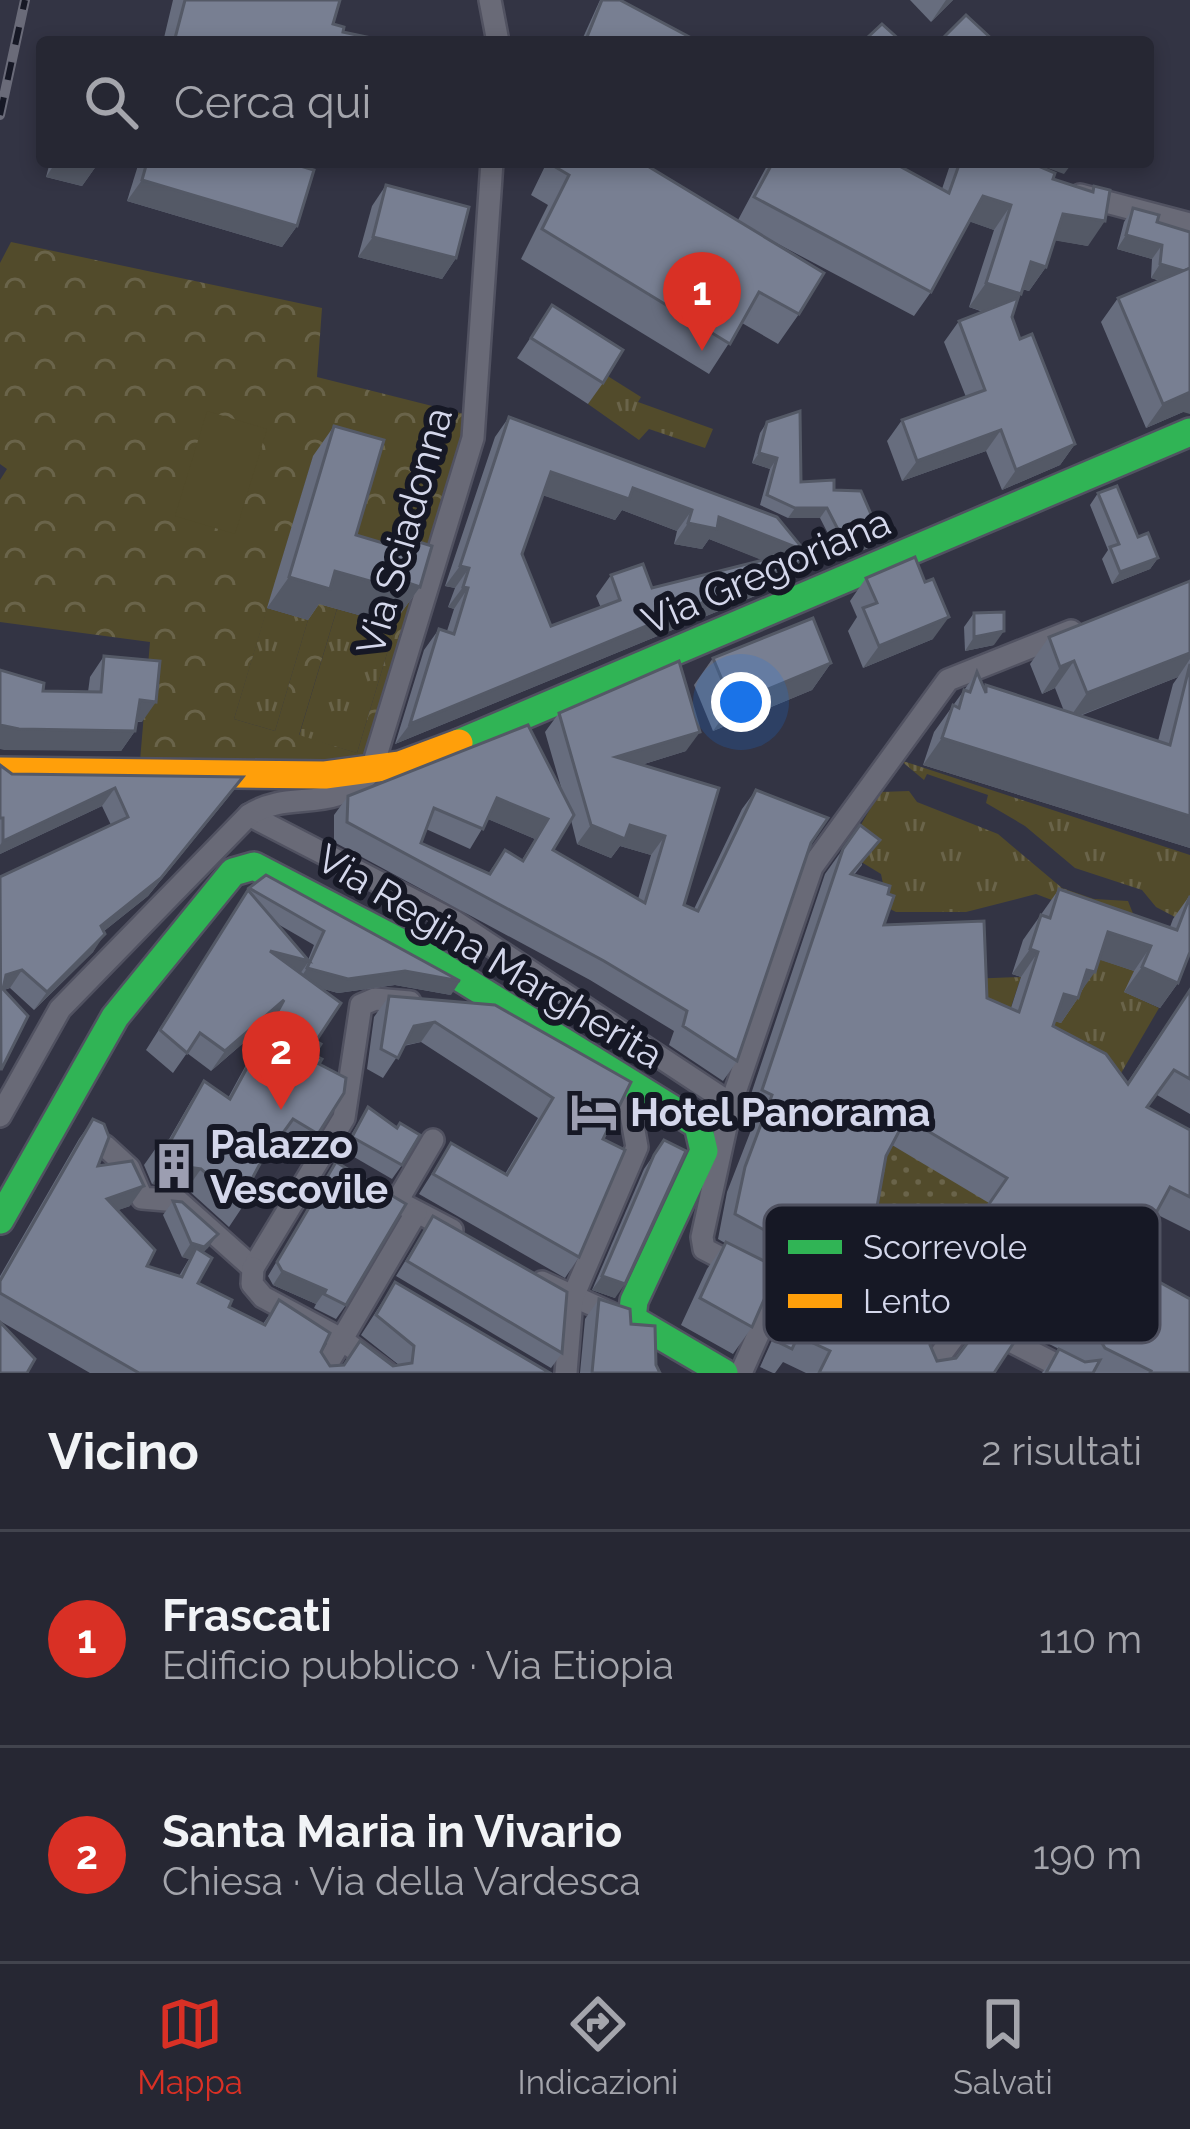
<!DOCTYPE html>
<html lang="it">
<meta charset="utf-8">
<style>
:root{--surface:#262733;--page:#2e2f3b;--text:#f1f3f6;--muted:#a4a5ac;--line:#42444e;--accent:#d93025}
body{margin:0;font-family:Raleway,sans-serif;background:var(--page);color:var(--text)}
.you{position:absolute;left:741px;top:702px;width:42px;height:42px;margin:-30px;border:9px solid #fff;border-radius:50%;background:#1a73e8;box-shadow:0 0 0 18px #1a73e833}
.badge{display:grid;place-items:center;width:78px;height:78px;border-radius:50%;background:var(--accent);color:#fff;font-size:39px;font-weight:700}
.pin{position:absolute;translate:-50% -99px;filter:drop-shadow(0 3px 6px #0008)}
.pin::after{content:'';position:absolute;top:63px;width:42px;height:36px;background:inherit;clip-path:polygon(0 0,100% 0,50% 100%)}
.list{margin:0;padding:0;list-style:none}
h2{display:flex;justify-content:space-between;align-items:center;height:156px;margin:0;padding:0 48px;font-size:51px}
h2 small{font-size:39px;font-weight:400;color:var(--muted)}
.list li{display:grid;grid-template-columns:78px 1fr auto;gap:36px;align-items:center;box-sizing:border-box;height:216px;padding:0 48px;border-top:3px solid var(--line)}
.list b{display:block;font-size:45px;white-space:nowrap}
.list p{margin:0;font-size:39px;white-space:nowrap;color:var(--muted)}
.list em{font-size:39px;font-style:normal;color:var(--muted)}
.icon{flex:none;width:66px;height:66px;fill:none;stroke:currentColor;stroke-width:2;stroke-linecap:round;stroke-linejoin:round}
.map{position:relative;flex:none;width:1190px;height:1373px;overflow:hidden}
.search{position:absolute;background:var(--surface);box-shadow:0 6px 18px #0003;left:36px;right:36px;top:36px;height:132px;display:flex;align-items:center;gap:30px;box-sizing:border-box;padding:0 42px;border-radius:12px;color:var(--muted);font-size:45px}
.sheet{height:588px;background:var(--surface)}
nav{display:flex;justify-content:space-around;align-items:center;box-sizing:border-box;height:168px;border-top:3px solid var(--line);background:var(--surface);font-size:33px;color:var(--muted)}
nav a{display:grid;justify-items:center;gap:6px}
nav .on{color:var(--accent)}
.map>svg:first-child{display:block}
</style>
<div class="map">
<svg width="1190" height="1373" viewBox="0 0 1190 1373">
<defs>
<pattern id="grass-tufts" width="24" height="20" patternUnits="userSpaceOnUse" patternTransform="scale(3)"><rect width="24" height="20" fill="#524b2b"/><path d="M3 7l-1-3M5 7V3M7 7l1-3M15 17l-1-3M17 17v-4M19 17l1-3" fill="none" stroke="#6a644a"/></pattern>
<pattern id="park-crowns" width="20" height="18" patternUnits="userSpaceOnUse" patternTransform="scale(3)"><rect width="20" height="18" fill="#524b2b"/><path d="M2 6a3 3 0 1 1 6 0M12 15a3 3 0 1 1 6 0" fill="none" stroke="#6a644a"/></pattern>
<pattern id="garden-dots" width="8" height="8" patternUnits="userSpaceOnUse" patternTransform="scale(3)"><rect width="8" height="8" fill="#524b2b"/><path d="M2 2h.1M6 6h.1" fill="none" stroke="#6a644a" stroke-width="1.8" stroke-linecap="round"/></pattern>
</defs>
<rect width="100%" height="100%" fill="#333444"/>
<g fill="url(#grass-tufts)">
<polygon points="606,375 641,397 638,402 713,429 705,448 649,429 639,440 588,404"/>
<polygon points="267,608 308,620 275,731 234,719"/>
<polygon points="337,609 383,622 386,614 398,617 357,753 299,736"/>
<polygon points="900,760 1190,855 1190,925 1156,907 1142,890 1075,868 1025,826 986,803 988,795 927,774 924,780"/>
<polygon points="909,791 917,802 998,834 1062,888 1094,899 1128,901 1134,916 1091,915 1036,894 966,912 896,912 888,908 881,874 845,852 880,792"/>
<polygon points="1083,954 1135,969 1125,992 1159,1008 1120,1075 969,1009 968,979 1021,977 1011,1007"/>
</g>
<path fill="url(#park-crowns)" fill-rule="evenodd" d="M11,242l311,66 -5,69 151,38 -105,350 -223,-4 10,-119 -150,-20v-142l7,-11 -7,-5v-201zM313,457l37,113 60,7 -53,176 -58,-18 43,-143 -26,1 -41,138 -41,-12z"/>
<polygon fill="url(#garden-dots)" points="888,1143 992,1199 929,1290 962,1310 936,1348 892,1333 857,1246"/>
<polygon fill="#524b2b" points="207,411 267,429 235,534 175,516"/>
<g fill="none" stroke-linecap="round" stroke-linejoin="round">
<defs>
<g id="street">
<polyline points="490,0 498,42"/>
<polyline points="1080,195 1190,224"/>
<polyline points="249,815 454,921 731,1104"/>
<path d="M0,1116l60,-107 189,-194c42,-27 82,1 122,-43l102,-334 19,-276"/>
<polyline points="105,1146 129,1168 142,1198 178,1201 253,1268"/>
<polyline points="379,1192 452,1230"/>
<polyline points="396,1203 433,1140"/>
<polyline points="253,1268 344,1118 361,1005 375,999 410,1002"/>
<polyline points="253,1268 252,1284 263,1297 341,1339 387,1373"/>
<polyline points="542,1282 617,1316"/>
<polyline points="322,1373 416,1213"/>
<polyline points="566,1373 572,1299 637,1147 630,1109 640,1091"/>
<polyline points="741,1373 779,1288 704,1249 702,1237 731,1104 812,867 948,680 1071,631"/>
<polyline points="927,1373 967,1319 1073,1373"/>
</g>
<g id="fast">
<polyline points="459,743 1190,432"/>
<polyline points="0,1220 115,1017 233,872 254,866 417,951 698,1125 704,1151 634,1301 632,1319 724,1373"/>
</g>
<polyline id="slow" points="0,771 325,775 400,765 459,743"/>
</defs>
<use href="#street" stroke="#515261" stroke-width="26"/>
<use href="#fast" stroke="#515261" stroke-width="32"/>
<use href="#slow" stroke="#515261" stroke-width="32"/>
<use href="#street" stroke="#696a77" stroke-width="21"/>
<use href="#fast" stroke="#30b455" stroke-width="27"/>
<use href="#slow" stroke="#ff9f0a" stroke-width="27"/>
<defs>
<polyline id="rail" points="0,115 25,0"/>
</defs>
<use href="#rail" stroke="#6a6b79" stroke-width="10"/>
<use href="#rail" stroke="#161825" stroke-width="6" stroke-dasharray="18" stroke-linecap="butt"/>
</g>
<g fill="#676d7e" fill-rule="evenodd">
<polygon points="173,0 340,0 333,24 343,32 390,42 163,42"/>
<polygon points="600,0 620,0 699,42 581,42"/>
<polygon points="910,0 953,0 931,22"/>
<polygon points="50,162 99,162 82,186 46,177"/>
<polygon points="139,162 287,162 297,226 282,247 127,201"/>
<polygon points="547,162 641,162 738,220 769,162 892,162 942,189 951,162 1029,162 1053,179 1091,191 1094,186 1088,246 1055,240 1046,267 1029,291 1022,289 1012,317 1020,339 1075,444 1060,465 1002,490 986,451 902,481 887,441 902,420 966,397 944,342 959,321 983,312 969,307 994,230 969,221 931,292 914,316 763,236 799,314 778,344 742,323 709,374 521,259 548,205 531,195"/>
<polygon points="386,185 456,258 442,279 358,257 372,206"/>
<polygon points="1133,208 1157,222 1190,232 1183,412 1146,428 1101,322 1118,298 1160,281 1151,278 1152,259 1117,249 1124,222"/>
<polygon points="552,305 603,383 588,404 517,358"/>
<path d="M509,417l299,142 -14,21 -399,164 29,-94 15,-21 8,2 7,-22 -6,-2 7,-19 -10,-2 50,-149zM543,495l72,25 7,-10 55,21 -3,13 28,5 7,-10 54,21 -111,28 -41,-13 -15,21 5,12 -50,18 -29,-72z"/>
<polygon points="767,422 801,482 834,490 880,535 873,546 841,559 820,518 788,518 760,505 770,469 752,463 760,433"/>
<polygon points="334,426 356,535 399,548 406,538 420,587 398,617 389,615 384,622 319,604 308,620 267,608 313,456"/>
<polygon points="1098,493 1158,558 1150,569 1112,584 1102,559 1108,550 1090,505"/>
<polygon points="866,578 933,639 863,668 848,631 857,617 850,601"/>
<path d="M1190,581v267l-267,-83 11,-33 43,-60 7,16 2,-3 78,26 -9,-23 -13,6 -12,-30 19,-27zM1178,677l-5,7 -15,57 -78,-25z"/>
<polygon points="974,613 994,645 965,651 964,627"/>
<polygon points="104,656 142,722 137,722 135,731 121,751 0,749 0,670 43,691 88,692 90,677"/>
<polygon points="713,658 831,663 812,690 713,731 694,685"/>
<path d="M559,713l127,38 -45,14 43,140 10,4 48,-100 14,-19 55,53 -74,218 -14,20 -54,-36 5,-14 -84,-51 -256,-138v-27l14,-19 215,-2 -18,-62zM488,819l47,20 -13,21 -17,-10 -17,24 -67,-31 5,-14 44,20zM571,820l6,24 34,14 9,-12 31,9 -13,44 -85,-49z"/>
<polygon points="0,765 12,774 230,795 148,896 104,931 93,952 34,1010 10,988 4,990 28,1016 0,1071 0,877 111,825 102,806 0,854"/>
<path d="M860,825l2,40 -8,10 34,19 -4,31 103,73 24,10 10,-31 -9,-3 11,-34 36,-51 111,38 3,-8 17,-24 -12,88 -18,25 -36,-16 10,-21 -35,-12 -21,39 -17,25 -6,-2 -2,5 74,57 63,-94v125l-33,-19 -10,13 43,22v101l-34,-17 -14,25 -17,25 65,109h-148l17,-24 -37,-19 -28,43h-188l-23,-11 -8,11h-2l-13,-6 33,-73 -2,-15 -14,-8 -25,56 -19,27 -52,-29 26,-56 18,-26 -7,-4 9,-47 28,-72 -11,-5 81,-241zM892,1145l97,58 -60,88 28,17 17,-2 15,8 -33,44 -19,3 -28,-53 -36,-79 13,-73z"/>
<path d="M249,888l202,107 -56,-10 -57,8 -18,-5 -6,67 5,9 -1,70 -14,20 -25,-15 -17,25 -2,-1 -16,31 5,3 -20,30 -42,-38 -35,-5 -8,-19 14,-20 10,-4 23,-40 13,-20 24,17 43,-79 -60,52 -24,-18 -14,20 -27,-23zM276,923l38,22 -6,15z"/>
<polygon points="389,996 495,1005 603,1139 579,1257 565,1278 419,1194 451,1143 505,1174 538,1118 421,1042 404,1046 383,1078 367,1069 374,1017"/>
<polygon points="368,1107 402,1165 392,1179 342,1150"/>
<polygon points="93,1119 98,1166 130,1206 118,1210 147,1266 179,1276 189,1259 182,1257 163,1215 173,1201 218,1234 203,1253 198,1283 229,1307 263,1324 279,1300 321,1352 330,1366 399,1365 361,1335 395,1282 550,1373 90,1373 0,1321 0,1276 79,1139"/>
<polygon points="664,1140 615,1298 592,1290 644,1169"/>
<polygon points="336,1162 346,1305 336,1319 314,1308 316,1304 273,1285 268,1276"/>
<polygon points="433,1216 562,1353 551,1368 396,1276"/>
<polygon points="599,1299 631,1324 660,1373 580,1373 585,1319"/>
</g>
<g fill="#545966">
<polygon points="946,0 953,0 931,22"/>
<polygon points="56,162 99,162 82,186 46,177"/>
<polygon points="1031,162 1073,162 1064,174"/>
<polygon points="142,180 297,226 282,247 127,201"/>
<polygon points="983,196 1011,205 994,230 965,220"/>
<polygon points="1063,214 1105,221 1088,246 1046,239"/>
<polygon points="1126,235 1162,245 1152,259 1117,249"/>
<polygon points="373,237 456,258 442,279 358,257"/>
<polygon points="1031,262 1046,267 1029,291 1014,286"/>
<polygon points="1160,264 1190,272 1183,287 1151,278"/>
<polygon points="986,283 1021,294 1004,318 969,307"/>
<polygon points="1190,392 1190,414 1183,412 1146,428 1163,404"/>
<polygon points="1001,430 986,451 902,481 917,461"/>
<polygon points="1075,444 1060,465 1002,490 1016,470"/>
<polygon points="759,453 777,458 770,469 752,463"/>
<polygon points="551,472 633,488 692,510 677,531 622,510 615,520 536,493"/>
<polygon points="795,508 827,508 820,518 788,518"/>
<polygon points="719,517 803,550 808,559 794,580 395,744 410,724 784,569 709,539 702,549 674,544 688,523"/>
<polygon points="880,535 873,546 841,559 848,549"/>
<polygon points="1158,558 1150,569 1112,584 1120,572"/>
<polygon points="460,566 469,568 455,588 445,586"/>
<polygon points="335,571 408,583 420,587 398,617 389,615 384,622 319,604 308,620 267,608 289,577"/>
<polygon points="463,587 468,588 454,609 448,607"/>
<polygon points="949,617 933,639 863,668 879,646"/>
<polygon points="1004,631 994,645 965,651 974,637"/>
<polygon points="1190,653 1190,659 1178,677 1068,720 1087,693"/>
<polygon points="1074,661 1055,688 1042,694 1060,667"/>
<polygon points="831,663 812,690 713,731 732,704"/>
<polygon points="140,700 156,702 142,722 126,720"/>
<polygon points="0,725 135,731 121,751 4,750 0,749"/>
<polygon points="700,732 686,751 602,777 616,757"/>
<polygon points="942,738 1190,816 1190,848 923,765"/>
<polygon points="243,777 148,896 89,943 101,926"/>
<polygon points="115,788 102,806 0,854 0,845 3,841"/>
<polygon points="497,798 548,819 535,839 483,817"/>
<polygon points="591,825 630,825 665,836 651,855 620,846 611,858 577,844"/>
<polygon points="1108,932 1151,946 1134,971 1091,957"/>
<polygon points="105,934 93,952 34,1010 47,992"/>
<polygon points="1030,949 1038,952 1021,977 1012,974"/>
<polygon points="270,951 309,961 295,981"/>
<polygon points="1142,967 1178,983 1160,1008 1124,992"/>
<polygon points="307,968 405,971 460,981 451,995 395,985 338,993 298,982"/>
<polygon points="22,970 10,988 0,991 6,975"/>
<polygon points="1087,970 1095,972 1077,997"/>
<polygon points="1064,994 1078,998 1061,1023 1046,1019"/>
<polygon points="284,1000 271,1019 211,1071 225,1051"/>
<polygon points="435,1022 421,1042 400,1046 414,1026"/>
<polygon points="166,1164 201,1169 187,1189 152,1184"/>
<polygon points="144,1186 130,1206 93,1219 107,1199"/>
<polygon points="218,1234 208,1248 194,1261 196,1248 189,1259 182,1257 191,1243"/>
<polygon points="282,1271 326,1290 316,1304 273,1285"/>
<polygon points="602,1276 625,1284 615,1298 592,1290"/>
<polygon points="991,1281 974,1306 957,1308 975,1283"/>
</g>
<g fill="#787f92" stroke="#545966" stroke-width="3" fill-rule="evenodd">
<polygon points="185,0 340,0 333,24 344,27 343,32 390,42 174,42"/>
<polygon points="602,0 620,0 699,42 585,42"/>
<polygon points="966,15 995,42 939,42"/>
<polygon points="882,24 902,42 873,42 868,37"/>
<polygon points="147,162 287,162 314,170 297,226 142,180"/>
<polygon points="554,162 641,162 824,273 799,314 759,292 730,344 542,229 569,175 552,165"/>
<polygon points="773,162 892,162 949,193 960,162 1029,162 1055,173 1053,179 1093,192 1094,186 1110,190 1105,221 1063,214 1046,267 1031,262 1021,294 986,283 1011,205 983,196 931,292 754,197"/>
<polygon points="386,185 469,207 456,258 373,237"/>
<polygon points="1133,208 1159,215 1157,222 1190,232 1190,268 1184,271 1160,264 1162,245 1126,235"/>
<polygon points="1190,268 1190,392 1163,404 1118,298"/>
<polygon points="1018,298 1012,317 1020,339 1032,334 1075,444 1016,470 1001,430 917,461 902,420 985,390 959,321"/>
<polygon points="552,305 623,350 603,383 531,338"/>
<polygon points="800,411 801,482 834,480 834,490 861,491 880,535 848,549 827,508 795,508 767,495 777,458 759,453 767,422"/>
<path d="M509,417l268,100 27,33 4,9 -398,165 29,-95 15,5 14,-46 -5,-1 6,-19 -9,-2zM551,472l78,27 4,-11 59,22 -4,13 29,6 2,-12 84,33 -151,38 -9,-24 -32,11 9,25 -69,26 -29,-72z"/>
<polygon points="334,426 384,440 356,535 403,549 406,538 432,546 420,587 408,583 405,591 335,571 330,589 289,577"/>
<polygon points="1117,486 1138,537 1148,533 1158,558 1120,572 1110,547 1119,544 1098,493"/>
<polygon points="915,557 925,582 933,579 949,617 879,646 863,608 877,603 866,578"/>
<polygon points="1190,581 1190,653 1087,693 1074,661 1060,667 1049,637"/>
<polygon points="1004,612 1004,631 974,637 974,613"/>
<polygon points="813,618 831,663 732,704 713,658"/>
<polygon points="104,656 160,661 156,702 140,700 135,731 19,729 0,725 0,670 44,683 43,691 101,692"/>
<path d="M679,661l21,71 -84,25 103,31 -35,117 14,6 58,-121 72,28 -17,25 -74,218 -54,-35 4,-15 -83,-50 -257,-139 1,-26 180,-71 46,90 -21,35 92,53 20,-67 -35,-11 -5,14 -34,-14 -32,-112zM497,798l51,21 -25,42 -18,-11 -15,24 -69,-31 13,-35 49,21z"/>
<polygon points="1190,664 1190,816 942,738 953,705 959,708 964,690 970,692 977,672 986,693 986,685 1170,745"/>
<polygon points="0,765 12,774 243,777 161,878 101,926 105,934 47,992 22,970 6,975 3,989 28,1016 1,1070 0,877 128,817 115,788 3,841 3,818 0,818"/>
<polygon points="860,825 880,840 851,874 890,886 888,894 894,896 884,925 984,921 987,998 1019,1012 1038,952 1030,949 1041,915 1050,918 1059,889 1177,930 1190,896 1190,952 1178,983 1142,967 1151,946 1108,932 1095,972 1087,970 1078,998 1064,994 1053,1026 1106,1054 1128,1084 1190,990 1190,1079 1174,1070 1147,1107 1190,1130 1190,1197 1170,1187 1142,1239 1126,1230 1112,1256 1190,1299 1190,1373 1150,1373 1151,1371 1105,1348 1097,1335 991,1281 975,1283 946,1266 1007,1178 906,1118 886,1156 873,1229 935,1265 909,1308 946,1320 930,1345 937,1361 956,1358 990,1313 1022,1330 994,1373 819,1373 830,1351 798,1336 792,1349 778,1342 810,1269 808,1254 735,1214 745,1167 772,1095 762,1090 843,849"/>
<polygon points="266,875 460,981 405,971 348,979 307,968 324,931 249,888"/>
<polygon points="248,890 309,961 270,951 341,1003 316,1041 321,1044 314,1055 322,1059 319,1064 346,1078 344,1093 318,1134 293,1119 275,1144 272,1141 244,1194 249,1197 243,1207 201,1169 166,1164 158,1145 171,1140 204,1081 230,1099 284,1000 225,1051 200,1033 187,1053 160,1030"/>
<polygon points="389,996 495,1005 631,1082 603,1139 625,1150 579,1257 433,1174 451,1143 507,1175 553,1098 435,1022 414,1026 398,1058 381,1049"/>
<polygon points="368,1107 397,1128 400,1123 420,1135 402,1165 352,1137"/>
<polygon points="93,1119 104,1124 109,1137 98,1166 132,1161 144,1186 107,1199 155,1250 147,1266 182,1277 196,1248 212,1258 198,1283 232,1300 229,1307 265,1325 279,1300 330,1333 321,1352 330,1366 344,1365 360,1341 393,1366 412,1363 414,1346 376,1315 395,1282 550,1373 139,1373 0,1293 0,1281"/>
<polygon points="664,1140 686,1151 625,1284 602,1276 654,1155"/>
<polygon points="336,1162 406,1204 346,1305 324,1294 326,1290 282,1271 277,1262"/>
<polygon points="173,1201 182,1202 218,1234 204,1247 191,1243"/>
<polygon points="433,1216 567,1292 562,1353 407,1261"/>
<polygon points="726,1242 778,1268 752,1327 700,1298"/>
<polygon points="599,1299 630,1309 631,1324 655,1326 656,1365 660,1373 592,1373"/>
<polygon points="0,1322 35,1359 27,1373 0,1373"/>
<polygon points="1059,1349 1085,1362 1100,1360 1093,1373 1046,1373"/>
</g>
<defs>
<symbol id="hotel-bare" viewBox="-9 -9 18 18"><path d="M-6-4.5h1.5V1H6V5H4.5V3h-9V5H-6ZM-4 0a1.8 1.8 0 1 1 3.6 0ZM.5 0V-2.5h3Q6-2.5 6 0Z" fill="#9c9eb1" stroke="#161825" stroke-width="2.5" paint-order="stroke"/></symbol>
<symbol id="building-bare" viewBox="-9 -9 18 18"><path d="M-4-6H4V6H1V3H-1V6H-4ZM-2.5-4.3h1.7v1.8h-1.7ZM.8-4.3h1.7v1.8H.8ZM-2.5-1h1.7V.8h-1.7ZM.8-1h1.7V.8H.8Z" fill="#9c9eb1" stroke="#161825" stroke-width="2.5" paint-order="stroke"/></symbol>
</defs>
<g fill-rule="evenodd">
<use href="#hotel-bare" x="561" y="1079" width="66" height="66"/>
<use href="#building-bare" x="141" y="1133" width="66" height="66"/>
</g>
<g text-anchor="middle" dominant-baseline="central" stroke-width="12" stroke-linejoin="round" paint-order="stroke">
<g font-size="39" fill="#d4d7eb" stroke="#161825">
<text transform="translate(404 531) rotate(-74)">Via Sciadonna</text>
<text transform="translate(766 571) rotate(-23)">Via Gregoriana</text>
<text transform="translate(490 956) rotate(31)">Via Regina Margherita</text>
</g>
<g font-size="39" font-weight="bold" fill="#d4d7eb" stroke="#161825" text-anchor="start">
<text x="630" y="1112">Hotel Panorama</text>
<text x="210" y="1144">Palazzo<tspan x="210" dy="45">Vescovile</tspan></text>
</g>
</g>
<rect x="764" y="1205" width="396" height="138" rx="18" fill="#161825" stroke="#4f5160" stroke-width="3"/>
<rect x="788" y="1240" width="54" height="14" fill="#30b455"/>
<rect x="788" y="1294" width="54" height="14" fill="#ff9f0a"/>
<g font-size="33" fill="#d4d7eb">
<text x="863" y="1259">Scorrevole</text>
<text x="863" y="1313">Lento</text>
</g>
</svg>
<div class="you"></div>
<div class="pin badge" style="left:702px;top:351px">1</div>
<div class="pin badge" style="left:281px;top:1110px">2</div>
<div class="search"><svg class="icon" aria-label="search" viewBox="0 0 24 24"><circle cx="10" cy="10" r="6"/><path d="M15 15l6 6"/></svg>Cerca qui</div>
</div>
<section class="sheet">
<h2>Vicino<small>2 risultati</small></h2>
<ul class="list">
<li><span class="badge">1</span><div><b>Frascati</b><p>Edificio pubblico · Via Etiopia</p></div><em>110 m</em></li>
<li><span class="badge">2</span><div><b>Santa Maria in Vivario</b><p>Chiesa · Via della Vardesca</p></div><em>190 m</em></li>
</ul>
</section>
<nav>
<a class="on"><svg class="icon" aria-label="map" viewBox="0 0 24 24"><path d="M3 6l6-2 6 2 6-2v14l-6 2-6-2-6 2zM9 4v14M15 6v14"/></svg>Mappa</a>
<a><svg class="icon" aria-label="directions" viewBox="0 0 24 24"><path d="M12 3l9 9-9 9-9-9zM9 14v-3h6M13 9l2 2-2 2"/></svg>Indicazioni</a>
<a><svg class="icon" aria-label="saved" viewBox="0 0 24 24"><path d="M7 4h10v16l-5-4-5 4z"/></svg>Salvati</a>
</nav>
